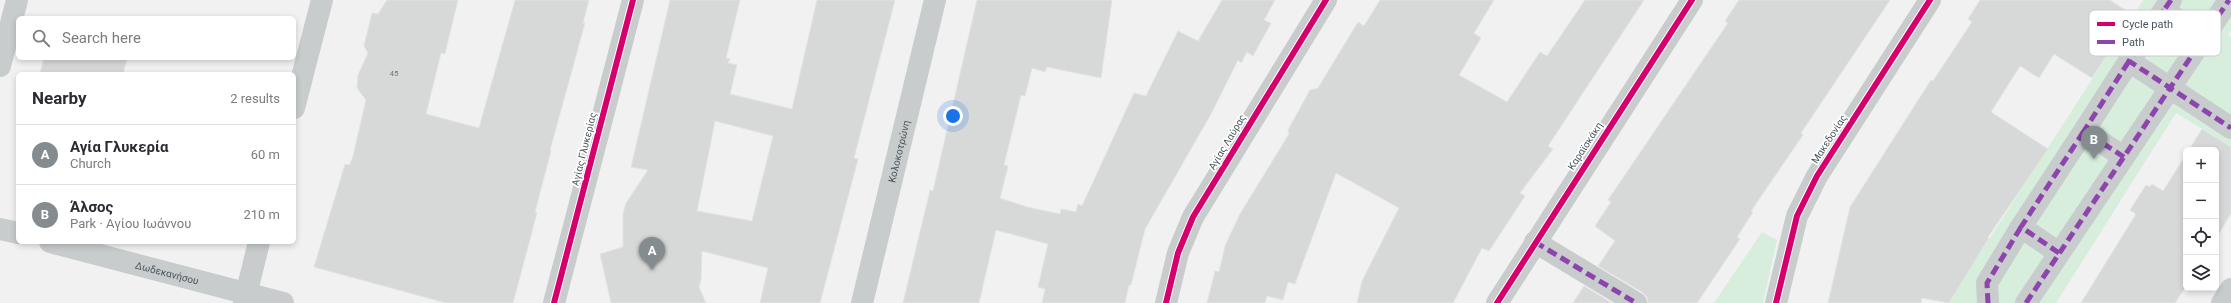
<!DOCTYPE html>
<meta charset="utf-8">
<style>
:root{--surface:#fff;--page:#f7f7f7;--text:#2b2b33;--muted:#7c7c81;--line:#e1e1e2;--accent:#848c90}
body{margin:0;font-family:Roboto,sans-serif;background:var(--page);color:var(--text)}
.controls{position:absolute;right:12px;bottom:12px;display:grid;overflow:hidden;border-radius:6px;box-shadow:0 2px 6px #0003}
.controls button{width:36px;height:36px;display:grid;place-items:center;padding:0;border:0;border-bottom:1px solid var(--line);background:var(--surface);color:var(--text);font:20px sans-serif}
.you{position:absolute;left:953px;top:116px;width:14px;height:14px;margin:-10px;border:3px solid #fff;border-radius:50%;background:#1a73e8;box-shadow:0 0 0 6px #1a73e833}
.badge{display:grid;place-items:center;width:26px;height:26px;border-radius:50%;background:var(--accent);color:#fff;font-size:13px;font-weight:700}
.pin{position:absolute;translate:-50% -33px;filter:drop-shadow(0 1px 2px #0008)}
.pin::after{content:'';position:absolute;top:21px;width:14px;height:12px;background:inherit;clip-path:polygon(0 0,100% 0,50% 100%)}
.list{margin:0;padding:0;list-style:none}
h2{display:flex;justify-content:space-between;align-items:center;height:52px;margin:0;padding:0 16px;font-size:17px}
h2 small{font-size:13px;font-weight:400;color:var(--muted)}
.list li{display:grid;grid-template-columns:26px 1fr auto;gap:12px;align-items:center;box-sizing:border-box;height:60px;padding:0 16px;border-top:1px solid var(--line)}
.list b{display:block;font-size:15px;white-space:nowrap}
.list p{margin:0;font-size:13px;white-space:nowrap;color:var(--muted)}
.list em{font-size:13px;font-style:normal;color:var(--muted)}
.icon{flex:none;width:22px;height:22px;fill:none;stroke:currentColor;stroke-width:2;stroke-linecap:round;stroke-linejoin:round}
.map{position:relative;flex:none;width:2231px;height:303px;overflow:hidden}
.search{position:absolute;background:var(--surface);box-shadow:0 2px 6px #0003;left:16px;top:16px;width:280px;height:44px;display:flex;align-items:center;gap:10px;box-sizing:border-box;padding:0 14px;border-radius:6px;color:var(--muted);font-size:15px}
.panel{position:absolute;background:var(--surface);box-shadow:0 2px 6px #0003;left:16px;top:72px;width:280px;height:172px;border-radius:6px}
.map>svg:first-child{display:block}
</style>
<div class="map">
<svg width="2231" height="303" viewBox="0 0 2231 303">
<rect width="100%" height="100%" fill="#f1f1f1"/>
<g fill="#d7eedd">
<polygon points="2143,0 2231,0 2231,30 2228,35 2231,37 2231,147 2176,113 2056,303 1948,303"/>
<polygon points="1762,232 1777,240 1763,303 1714,303"/>
</g>
<g fill="#d7d9d9" stroke="#e2e3e4" fill-rule="evenodd">
<polygon points="387,0 458,0 445,54 441,53 426,114 479,128 515,0 589,0 583,23 585,23 550,150 551,151 535,212 537,213 513,303 446,303 314,267 345,164 350,165 351,160 352,160 366,100 357,88 358,75 368,53 364,46 372,13 378,14"/>
<path d="M670,0h70l-14,58 4,1 -2,4 9,2 -7,29 62,15 25,-109h78l-41,158 4,1 -38,144h-60l8,-35 -66,-17 -1,29 -2,7 7,16h-95l-11,-49 23,-7v-33l3,-11 22,-33 -17,-3zM715,121l58,15 -21,85 -55,-10z"/>
<polygon points="977,0 1112,0 1101,78 1047,67 1045,72 1032,68 1025,96 1021,95 1004,165 1008,166 1000,198 1027,207 1060,214 1061,209 1076,212 1078,204 1082,206 1134,93 1146,96 1178,31 1198,41 1222,0 1275,0 1264,20 1271,23 1253,56 1247,52 1241,63 1238,60 1211,114 1145,229 1131,285 1129,285 1125,303 1042,303 1045,289 1038,287 1048,244 996,230 979,303 903,303 930,190 933,191"/>
<polygon points="1380,0 1494,0 1474,33 1481,38 1459,75 1507,102 1540,52 1547,56 1585,0 1644,0 1548,146 1553,149 1520,193 1525,196 1489,251 1482,248 1453,303 1357,303 1362,281 1399,208 1336,173 1295,284 1288,282 1283,300 1267,296 1265,303 1207,303 1215,271 1219,272 1225,246 1240,214 1289,134 1288,130 1310,90 1318,88 1358,22 1364,26"/>
<polygon points="1739,0 1890,0 1801,133 1803,135 1751,211 1753,212 1737,237 1740,239 1697,303 1648,303 1647,297 1642,292 1598,266 1615,241 1595,226 1611,202 1608,200 1728,23 1725,21"/>
<polygon points="1980,0 2110,0 2133,15 2092,78 2054,54 2039,78 2020,66 1991,112 2048,149 1988,237 1989,238 1949,303 1922,298 1921,303 1828,303 1850,207 1931,80 1933,81 1972,22 1968,19"/>
<polygon points="44,58 127,58 123,74 40,74"/>
<polygon points="2202,129 2231,147 2231,213 2216,239 2216,150 2189,150"/>
<polygon points="2186,155 2186,286 2175,303 2081,303 2136,214 2130,210 2146,185 2150,187 2152,184 2163,191"/>
<polygon points="1584,286 1612,303 1573,303"/>
</g>
<g fill="none" stroke-linecap="round" stroke-linejoin="round">
<g stroke="#c8cccd" stroke-width="22">
<polyline points="2171,0 2164,10 2204,37"/>
<polyline points="2164,10 2129,61 2231,128"/>
<polyline points="0,66 17,0"/>
<polyline points="294,108 322,0"/>
<polyline points="2124,157 2084,131 2129,61"/>
<polyline points="0,229 18,233"/>
<path id="s1" d="M50,242l233,61"/>
<polyline points="1535,242 1636,303"/>
<polyline points="2059,253 2021,227 2084,131"/>
<polyline points="244,303 259,242"/>
<polyline points="554,303 633,0"/>
<path id="s2" d="M862,303l73,-303"/>
<polyline points="1166,303 1178,253 1193,217 1326,0"/>
<polyline points="1497,303 1692,0"/>
<polyline points="1776,303 1797,216 1817,176 1930,0"/>
<polyline points="1988,303 1987,283 2021,227"/>
<polyline points="2026,303 2229,0"/>
<polyline points="2222,303 2231,289"/>
</g>
<g stroke="#8e44ad" stroke-width="5" stroke-dasharray="10 5" stroke-linecap="butt">
<polyline points="2171,0 2164,10 2204,37"/>
<polyline points="2164,10 2129,61 2231,128"/>
<polyline points="2124,157 2084,131 2129,61"/>
<polyline points="1535,242 1636,303"/>
<polyline points="2059,253 2021,227 2084,131"/>
<polyline points="1988,303 1987,283 2021,227"/>
<polyline points="2026,303 2229,0"/>
</g>
<defs>
<g id="cycleway">
<polyline points="554,303 633,0"/>
<polyline points="1166,303 1178,253 1193,217 1326,0"/>
<polyline points="1497,303 1692,0"/>
<polyline points="1776,303 1797,216 1817,176 1930,0"/>
</g>
</defs>
<use href="#cycleway" stroke="#fff" stroke-width="8"/>
<use href="#cycleway" stroke="#d6006c" stroke-width="6"/>
</g>
<g text-anchor="middle" dominant-baseline="central" stroke-width="3.5" stroke-linejoin="round" paint-order="stroke">
<g font-size="8" fill="#6e777c">
<text x="394" y="73">45</text>
</g>
<g font-size="10" fill="#49555c" stroke="#fff">
<text transform="translate(1829 139) rotate(-57)">Μακεδονίας</text>
<text transform="translate(1227 142) rotate(-59)">Αγίας Λαύρας</text>
<text transform="translate(1585 146) rotate(-57)">Καραϊσκάκη</text>
<text transform="translate(584 149) rotate(-76)">Αγίας Γλυκερίας</text>
<text stroke="none"><textPath href="#s2" startOffset="156">Κολοκοτρώνη</textPath></text>
<text stroke="none"><textPath href="#s1" startOffset="121">Δωδεκανήσου</textPath></text>
</g>
</g>
<rect x="2089" y="10" width="132" height="46" rx="6" fill="#fff" stroke="#c8ccce" stroke-width="1"/>
<rect x="2097" y="22" width="18" height="4" fill="#d6006c"/>
<rect x="2097" y="40" width="18" height="4" fill="#8e44ad"/>
<g font-size="11" fill="#49555c">
<text x="2122" y="28">Cycle path</text>
<text x="2122" y="46">Path</text>
</g>
</svg>
<div class="controls">
<button>+</button>
<button>−</button>
<button><svg class="icon" aria-label="locate" viewBox="0 0 24 24"><circle cx="12" cy="12" r="6"/><path d="M12 2v4M12 18v4M2 12h4M18 12h4"/></svg></button>
<button><svg class="icon" aria-label="layers" viewBox="0 0 24 24"><path d="M12 4l9 5-9 5-9-5zM3 14l9 5 9-5"/></svg></button>
</div>
<div class="you"></div>
<div class="pin badge" style="left:652px;top:270px">A</div>
<div class="pin badge" style="left:2094px;top:159px">B</div>
<div class="search"><svg class="icon" aria-label="search" viewBox="0 0 24 24"><circle cx="10" cy="10" r="6"/><path d="M15 15l6 6"/></svg>Search here</div>
<section class="panel">
<h2>Nearby<small>2 results</small></h2>
<ul class="list">
<li><span class="badge">A</span><div><b>Αγία Γλυκερία</b><p>Church</p></div><em>60 m</em></li>
<li><span class="badge">B</span><div><b>Άλσος</b><p>Park · Αγίου Ιωάννου</p></div><em>210 m</em></li>
</ul>
</section>
</div>
